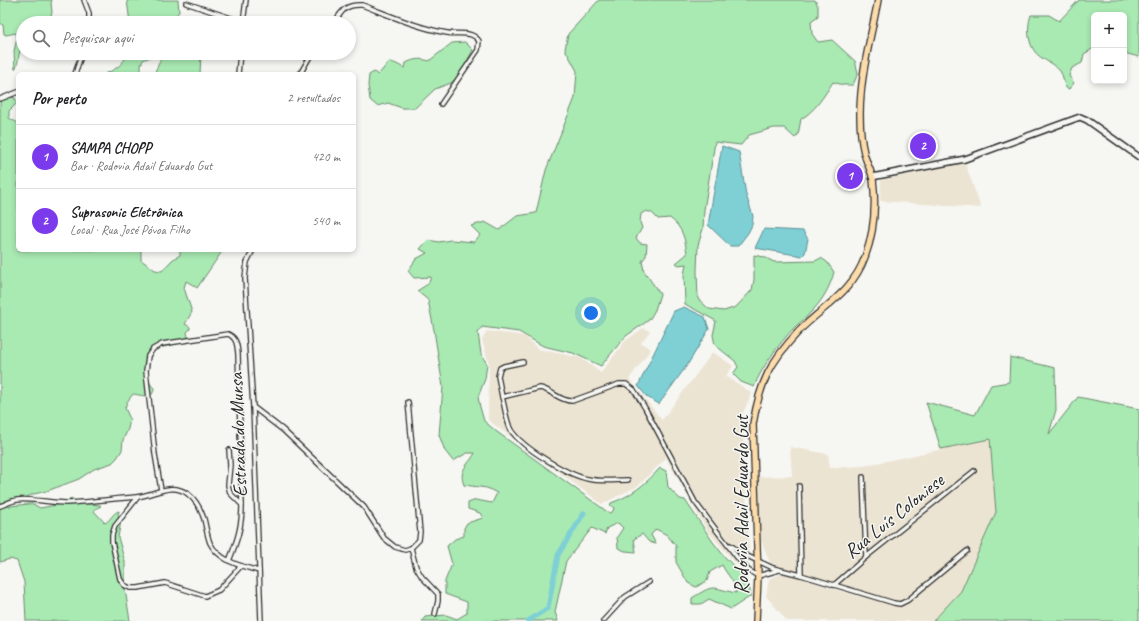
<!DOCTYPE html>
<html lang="pt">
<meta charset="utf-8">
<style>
:root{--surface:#fff;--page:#f2f2f2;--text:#202124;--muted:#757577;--line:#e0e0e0;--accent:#7c3aed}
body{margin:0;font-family:Caveat,sans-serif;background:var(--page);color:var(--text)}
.controls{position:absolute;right:12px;top:12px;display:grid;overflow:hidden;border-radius:6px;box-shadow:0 2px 6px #0003}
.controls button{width:36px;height:36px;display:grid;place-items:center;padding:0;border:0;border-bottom:1px solid var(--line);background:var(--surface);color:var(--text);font:20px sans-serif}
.you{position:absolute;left:591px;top:313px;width:14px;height:14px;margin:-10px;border:3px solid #fff;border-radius:50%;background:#1a73e8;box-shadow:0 0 0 6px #1a73e833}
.badge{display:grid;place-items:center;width:26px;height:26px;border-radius:50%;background:var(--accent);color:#fff;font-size:13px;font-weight:700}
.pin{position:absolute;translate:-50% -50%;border:2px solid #fff;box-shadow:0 1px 4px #0006}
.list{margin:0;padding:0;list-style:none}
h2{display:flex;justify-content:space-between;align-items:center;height:52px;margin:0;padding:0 16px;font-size:17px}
h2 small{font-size:13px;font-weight:400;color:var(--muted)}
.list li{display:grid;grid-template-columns:26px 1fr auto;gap:12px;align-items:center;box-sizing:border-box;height:64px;padding:0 16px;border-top:1px solid var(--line)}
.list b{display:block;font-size:15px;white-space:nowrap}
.list p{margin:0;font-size:13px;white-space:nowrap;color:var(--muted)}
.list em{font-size:13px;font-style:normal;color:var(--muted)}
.icon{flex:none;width:22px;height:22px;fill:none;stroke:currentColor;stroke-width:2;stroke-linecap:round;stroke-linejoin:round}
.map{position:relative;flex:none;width:1139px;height:621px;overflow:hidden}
.search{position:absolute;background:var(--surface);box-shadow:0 2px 6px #0003;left:16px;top:16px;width:340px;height:44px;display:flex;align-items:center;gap:10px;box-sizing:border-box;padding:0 14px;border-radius:22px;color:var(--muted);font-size:15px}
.panel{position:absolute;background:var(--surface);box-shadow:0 2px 6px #0003;left:16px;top:72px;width:340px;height:180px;border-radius:6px}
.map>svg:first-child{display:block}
</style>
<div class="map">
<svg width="1139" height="621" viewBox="0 0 1139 621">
<rect width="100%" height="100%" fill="#f6f6f2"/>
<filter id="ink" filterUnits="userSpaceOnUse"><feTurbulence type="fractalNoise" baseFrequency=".025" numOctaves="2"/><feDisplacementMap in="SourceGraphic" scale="8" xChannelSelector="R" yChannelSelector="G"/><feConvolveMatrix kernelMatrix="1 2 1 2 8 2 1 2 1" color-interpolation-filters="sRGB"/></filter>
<g filter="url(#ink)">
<g fill="#ece4d3">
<polygon points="965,163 981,208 880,201 881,180"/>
<polygon points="643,328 650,331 641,343 651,349 629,379 662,420 713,352 733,366 726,376 752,393 742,415 749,550 739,567 707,530 666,458 638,486 602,504 488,420 489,364 482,340 487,331 525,336 538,349 581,358 601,373 624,342"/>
<polygon points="990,439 996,512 961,591 933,621 787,621 766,596 769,579 783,573 867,599 770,563 761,540 757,477 792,476 790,447 828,454 830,468 863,466"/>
</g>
<g fill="#a9e9b2" stroke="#6a8a6e">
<path d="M0,0h52l-1,3 1,9 -3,11h-26v23c-6,6 -3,16 -8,23l-1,-18 3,-13 -1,-5 -10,2 -2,-1 -1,-9 -3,-2z"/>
<path d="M127,0h51l1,12c-4,5 -10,6 -13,11h-36z"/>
<path d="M599,0h216l3,6v10l-7,5 1,13 6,8 14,-2 23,21 3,12 -5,12h-10l-10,-3c-9,14 -18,29 -32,37l-3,16 -3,3 -11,-10h-10l-25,7 -8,10 -26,-3 -11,68 -1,19 -5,16 -1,26 1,28 11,10 15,2 12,-4 16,-17 2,-10v-25l10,2 10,5 41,-1 6,-3 6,4 7,10c-4,16 -13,31 -25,42 -4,6 -11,9 -16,15 -14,15 -32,39 -39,58l-13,-5 -8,-8 5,-7 -3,-6 -20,-16 -2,-10 3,-14 -31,-17 -1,-29 2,-11 -7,1 -3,-2 11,-9c-2,-15 -4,-26 -17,-36l-12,1 -6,-6 -6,-2 -5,3 -1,8 2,6 -6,10 4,5 7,1 -1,12 -4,5 2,10 16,23 -5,16 -6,10 -23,16 -17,20 -8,10 -28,-13 -30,-7 -24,-14 -37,-5 -4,6 3,21 6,10 -2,15 -7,18 2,10 4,14 13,11 112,81 4,-2 1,-3 -4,-3 1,-2c20,-7 35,-19 49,-35l6,3 2,16 12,12 5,1 28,42 11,14 21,22 4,8 2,10 -20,13 -22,-10 -8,5h-9v-6c24,-15 19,-10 44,-5 1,-10 -10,-19 -14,-28l-12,7 -3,9 -11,6 -8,-4 -12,-21v-16l-9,-11 -11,-6 -5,6 5,9 -7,-2 -7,-8 -8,5 2,13 -11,-1 -7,-3 -1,-11 6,-9 -5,-5 -11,5 -2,6 -13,-6 -26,33 -11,51 3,9h-136l3,-4 21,-2 11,4 10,-6v-11l-22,-8v-13l7,-17 -5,-18 8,-7 9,-3v-8l3,-5 16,-5 -3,-5 -12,-4v-6l8,-3 16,3 5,-10 -10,-5 -23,-3c-6,-16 4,-19 11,-32h-8l-14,8 -8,-10 -6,-16 4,-48 -9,-57 -6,-30 -11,-9 11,-7 3,-7 -17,1 -6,-7 8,-12 11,-6 -7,-4 8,-9 11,2 12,-2 23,2 6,-7 -9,-9 14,-4 14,8 18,-14 19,-3 10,-43 29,-72 2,-27 -12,-22 3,-15z"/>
<path d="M1079,0h60v57l-15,-4v-38h-30v33l-10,6 -2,9 -10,5 -3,8 5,7 -5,6 -4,-2c-1,-5 -2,-12 -5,-16 -4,-5 -12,-9 -18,-13 -14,-8 -16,-29 -11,-43h18l10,6z"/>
<path d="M465,42l8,8 -14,26 -8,7 -16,6 -20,19h-13l-14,-5 -11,3 -7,-6 -2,-15 1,-10 5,-3 4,3 11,-13c6,0 10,4 16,6l1,-5c8,-4 14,-5 23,-2l23,-18z"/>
<path d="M127,53h74l-1,21h-46l6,-13v-3l-5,-3 -12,5 -2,5v9h-36c9,-4 20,-10 22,-21z"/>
<path d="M10,97l5,1 2,5 -8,8v7l9,5v127h123v10l14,10 7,1 10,-11 8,-5v-5h43l-26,38 -4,-3 -7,-4 -2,7 8,24 -7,12 5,3v2l-3,3 1,5 -8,6 -25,6c-4,3 -9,9 -10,14 -1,7 4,22 9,25 0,12 -13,7 -21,6l-6,8 -2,6 5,11 -2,10 -5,11 -1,10 -5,8 -5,5 -18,6 -15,10 -32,12 -13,3 -32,13 26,-3h5l7,4 22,-4 9,-6 8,5 21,2 1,1 -6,3 -1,2 11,12c6,-3 7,-10 14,-12l-1,4 3,6 -3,16 7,25v27l5,32h-104l-2,-39 -7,-21 -7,-2 -10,3v-462z"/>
<polygon points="1010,357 1055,368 1056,410 1049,434 1078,397 1139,409 1139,621 933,621 961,591 996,512 990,439 941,449 926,402 975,415 991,385 1009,382"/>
</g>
<g fill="#7ed0d5" stroke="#5d8e91">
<polygon points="722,146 739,152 746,195 753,216 752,225 748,233 738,246 730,246 708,225"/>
<polygon points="764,229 803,231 808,239 805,253 802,256 755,248"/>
<polygon points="684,307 705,317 709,329 688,364 659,404 647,397 638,386 674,311"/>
</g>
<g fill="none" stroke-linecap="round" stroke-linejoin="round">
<polyline stroke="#7ed0d5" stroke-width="5" points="528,621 548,608 558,555 584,513"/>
<defs>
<g id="street">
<polyline points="84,0 89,13 89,23"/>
<polyline points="186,3 243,22"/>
<polyline points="243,23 246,0"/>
<path d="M334,23c8,-12 11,-19 28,-18 27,10 56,23 85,28 11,2 25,-3 32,8l-1,9 -37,54"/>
<polyline points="75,74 82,53"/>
<polyline points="238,74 240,53"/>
<polyline points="300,74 312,53"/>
<polyline points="0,99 18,92"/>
<polyline points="253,250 247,262 245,278 253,407 261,621"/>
<path d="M523,362l-19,4 -4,2 -2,8 4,21 38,-9c12,2 19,13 32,13l47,-17h7l8,6 11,18 50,94 41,54 12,14 10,6 21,-6"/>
<path d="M502,397c3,10 4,24 9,33 11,18 57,45 77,49 13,3 28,1 40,1"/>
<polyline points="253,407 283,430 364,507 384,538 395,547 405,550 411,548 419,540 420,532 408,402"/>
<path d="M229,450l1,15 -2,20 2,8 12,12c0,22 -5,36 -13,56"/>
<polyline points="863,477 866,557"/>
<polyline points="799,486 801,575"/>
<path d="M161,490l-6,-36 -9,-83 2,-15 5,-7 9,-5 66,-10c9,4 9,11 10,20l4,151"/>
<polyline points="138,497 115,526 112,535 112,542 120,579 124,585 130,588 138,588 165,583 205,596 219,590 241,566"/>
<path d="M0,506c6,-2 11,-5 17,-6 14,-2 34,3 49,3 23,-1 46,-4 70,-6 17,-1 35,-16 52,-3 8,6 13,16 16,25 2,8 3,16 6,24 9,18 31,23 49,28"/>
<polyline points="730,545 743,554 773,568 801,575 894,603 900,604 908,600 967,551"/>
<polyline points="411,548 416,567 422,577 438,594 438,601 435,614"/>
<polyline points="834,585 866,557 974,471"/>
<polyline points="603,621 625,597 649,582"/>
</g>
<polyline id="secondary" points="872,177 965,159 1080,117 1087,120 1139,157"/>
<path id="primary" d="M756,621l2,-45 -5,-152c7,-42 17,-62 46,-93 24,-25 53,-38 66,-74 9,-24 11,-53 8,-78 -2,-9 -7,-17 -9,-26 -3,-12 -4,-26 -4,-39 0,-38 11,-77 18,-114"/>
</defs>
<use href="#street" stroke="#2b2b2b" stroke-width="6"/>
<use href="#secondary" stroke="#2b2b2b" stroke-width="8"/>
<use href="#primary" stroke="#2b2b2b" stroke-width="8"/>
<use href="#street" stroke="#f6f6f2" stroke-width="3.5"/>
<use href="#secondary" stroke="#f6f6f2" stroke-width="5"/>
<use href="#primary" stroke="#fddcac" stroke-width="5.5"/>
</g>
</g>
<g text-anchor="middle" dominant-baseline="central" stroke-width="3" stroke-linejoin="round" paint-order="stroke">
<g font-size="20" fill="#2b2b2b" stroke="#f6f6f2">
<text transform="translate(238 435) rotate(-92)">Estrada do Mursa</text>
<text transform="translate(741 505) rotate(-90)">Rodovia Adail Eduardo Gut</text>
<text transform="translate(894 516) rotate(-39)">Rua Luís Coloniese</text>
</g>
</g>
</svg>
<div class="controls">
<button>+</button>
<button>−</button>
</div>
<div class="you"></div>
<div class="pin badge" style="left:850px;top:176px">1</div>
<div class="pin badge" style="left:923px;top:146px">2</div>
<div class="search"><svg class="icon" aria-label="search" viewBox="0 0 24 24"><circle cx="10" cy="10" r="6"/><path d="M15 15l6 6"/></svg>Pesquisar aqui</div>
<section class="panel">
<h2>Por perto<small>2 resultados</small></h2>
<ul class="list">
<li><span class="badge">1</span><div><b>SAMPA CHOPP</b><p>Bar · Rodovia Adail Eduardo Gut</p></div><em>420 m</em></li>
<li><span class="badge">2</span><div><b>Suprasonic Eletrônica</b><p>Local · Rua José Póvoa Filho</p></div><em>540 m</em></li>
</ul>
</section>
</div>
